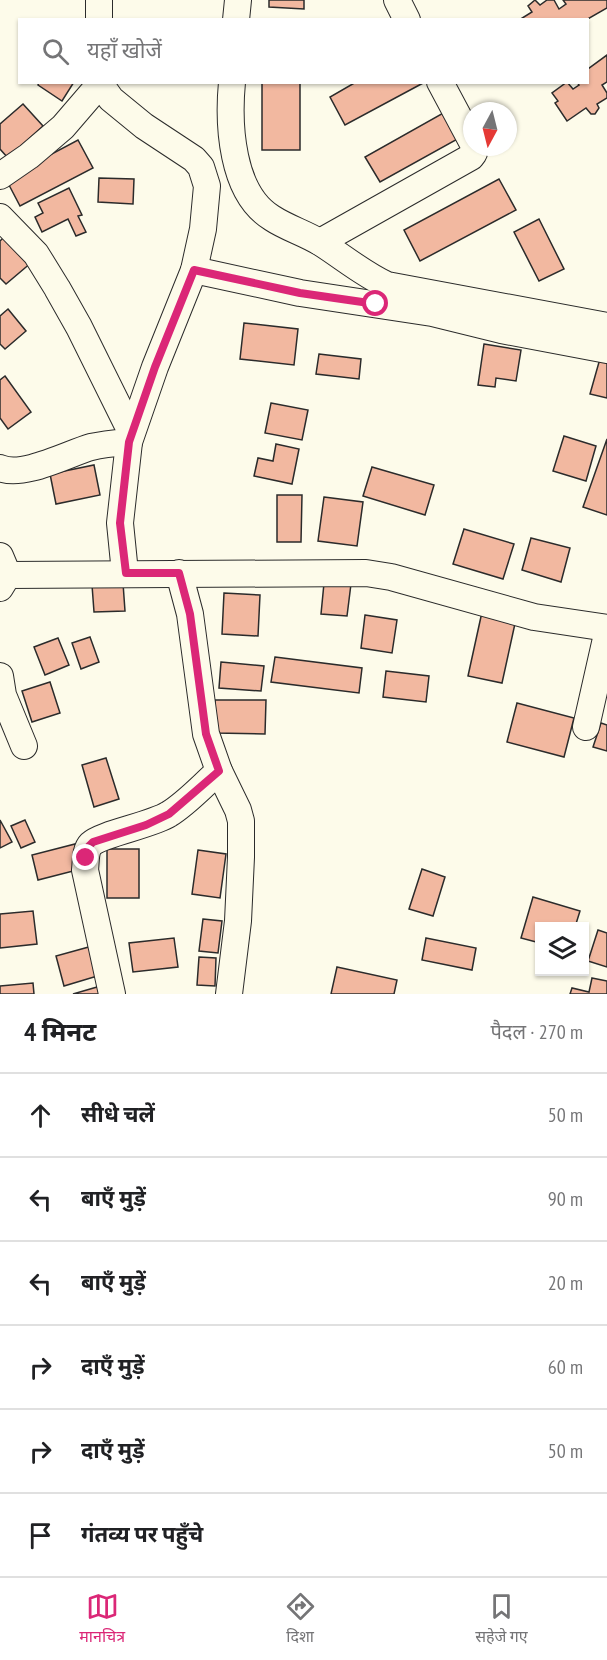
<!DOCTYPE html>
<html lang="hi">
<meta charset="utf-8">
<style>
:root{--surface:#fff;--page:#f2f2f2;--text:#202124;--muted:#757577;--line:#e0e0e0;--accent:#db2777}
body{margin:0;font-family:"PT Sans Narrow","Noto Sans Devanagari",sans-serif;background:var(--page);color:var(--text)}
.controls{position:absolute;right:18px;bottom:18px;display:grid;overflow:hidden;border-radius:0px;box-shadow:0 2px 4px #0004}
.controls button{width:54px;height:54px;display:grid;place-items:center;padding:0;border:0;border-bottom:2px solid var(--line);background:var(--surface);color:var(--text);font:30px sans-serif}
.compass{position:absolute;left:463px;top:102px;width:54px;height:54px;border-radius:50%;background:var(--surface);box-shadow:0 2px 4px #0004;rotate:187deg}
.stop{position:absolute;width:18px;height:18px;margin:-14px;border:4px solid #db2777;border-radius:50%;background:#fff}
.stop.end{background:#db2777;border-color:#fff;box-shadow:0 2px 6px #0008}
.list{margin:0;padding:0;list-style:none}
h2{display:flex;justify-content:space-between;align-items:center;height:78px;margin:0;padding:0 24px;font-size:26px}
h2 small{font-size:20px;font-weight:400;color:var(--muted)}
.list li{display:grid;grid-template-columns:39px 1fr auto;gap:18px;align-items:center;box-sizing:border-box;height:84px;padding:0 24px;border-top:2px solid var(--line)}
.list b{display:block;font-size:22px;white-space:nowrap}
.list em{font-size:20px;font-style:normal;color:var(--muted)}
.icon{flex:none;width:33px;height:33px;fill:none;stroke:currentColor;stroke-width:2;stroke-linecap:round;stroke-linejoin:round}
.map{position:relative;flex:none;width:607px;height:994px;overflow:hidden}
.search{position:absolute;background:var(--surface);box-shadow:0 2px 4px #0004;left:18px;right:18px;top:18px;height:66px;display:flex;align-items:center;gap:15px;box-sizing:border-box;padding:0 21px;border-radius:0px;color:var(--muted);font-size:22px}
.sheet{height:582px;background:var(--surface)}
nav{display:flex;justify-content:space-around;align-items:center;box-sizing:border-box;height:84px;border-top:2px solid var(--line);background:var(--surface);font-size:16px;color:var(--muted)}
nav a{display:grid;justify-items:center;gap:3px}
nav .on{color:var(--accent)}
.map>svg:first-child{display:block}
</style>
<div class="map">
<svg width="607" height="994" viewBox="0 0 607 994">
<rect width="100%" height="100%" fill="#fdfbea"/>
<g fill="#f2b8a0" stroke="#2b2b2b" stroke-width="1.5">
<polygon points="269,0 304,0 304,9 269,7"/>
<polygon points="535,0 540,5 547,0 554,0 559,9 566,4 563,0 607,0 607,8 586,20 519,20 532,12 528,6"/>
<polygon points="607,55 607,82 602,85 607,93 607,98 597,104 599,108 595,114 591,114 586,108 567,121 555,103 558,101 552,93 567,82 573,89 579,85 577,82 588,82 588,69"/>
<polygon points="39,82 74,82 62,101 38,85"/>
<rect x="262" y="82" width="38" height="68"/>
<polygon points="356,82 425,82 345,125 330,97"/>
<polygon points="461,103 472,131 380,182 365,157"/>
<polygon points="23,104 43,126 8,158 0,149 0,124"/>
<polygon points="78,140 93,168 20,206 9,185 29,166"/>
<polygon points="99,178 134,179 133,204 98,202"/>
<polygon points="499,179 516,210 420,261 404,230"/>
<polygon points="69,188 82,215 78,216 86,232 76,236 68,219 42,232 35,217 43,213 38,203"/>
<polygon points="539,219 564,269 539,281 514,232"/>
<polygon points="7,234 32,262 6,284 0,278 0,241"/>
<polygon points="8,309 26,331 5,349 0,344 0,316"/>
<polygon points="244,323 298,329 294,365 240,359"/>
<polygon points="484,344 521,350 516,381 496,378 495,387 478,385"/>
<polygon points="319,354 361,359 359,379 316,374"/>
<polygon points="601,355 607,356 607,398 590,394"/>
<polygon points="5,376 31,412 8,429 0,418 0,380"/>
<polygon points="271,403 308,410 302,440 265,433"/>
<polygon points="564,436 596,446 586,481 553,471"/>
<polygon points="607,439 607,515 583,507"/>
<polygon points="276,444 299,449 292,484 254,476 258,458 273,461"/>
<polygon points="94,465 100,495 56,504 50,474"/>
<polygon points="372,467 434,485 425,515 363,496"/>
<polygon points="277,495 302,495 301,542 277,542"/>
<polygon points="324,497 363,502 357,546 318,541"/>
<polygon points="464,529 514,544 503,579 453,564"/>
<polygon points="531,538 570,548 561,582 522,570"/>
<polygon points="325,573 352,576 347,616 321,614"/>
<polygon points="123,583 125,611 94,612 92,585"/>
<polygon points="224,593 260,595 258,636 222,634"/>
<polygon points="482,612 516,619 502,683 468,676"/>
<polygon points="365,615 397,620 392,653 361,648"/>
<polygon points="90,637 99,662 81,669 72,643"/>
<polygon points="58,638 69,665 45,675 34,647"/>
<polygon points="275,657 362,668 359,693 271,682"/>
<polygon points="221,662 264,666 261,691 219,688"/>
<polygon points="386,671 429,676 426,702 383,697"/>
<polygon points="50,682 60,713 32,722 22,691"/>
<polygon points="215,700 266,700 265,734 215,733"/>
<polygon points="517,703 574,718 564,757 507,742"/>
<polygon points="601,723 607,725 607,751 593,747"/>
<polygon points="106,758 119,799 94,807 82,765"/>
<polygon points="0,820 12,842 0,848"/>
<polygon points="25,820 35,842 21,848 11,826"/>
<polygon points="75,844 81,869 38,880 32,855"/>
<rect x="107" y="849" width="32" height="49"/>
<polygon points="198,850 226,854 220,898 192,894"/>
<polygon points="422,869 445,877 433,916 409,909"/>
<polygon points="533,897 580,911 575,927 540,927 540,943 521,938"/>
<polygon points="33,911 37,944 0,948 0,914"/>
<polygon points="203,919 222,921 218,953 199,951"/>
<polygon points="598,930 607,933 607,967 588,961"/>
<polygon points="174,938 178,967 133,972 129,943"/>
<polygon points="426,938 476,948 472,970 422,960"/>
<polygon points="96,945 104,974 64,986 56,956"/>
<polygon points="199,957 216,958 215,986 197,985"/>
<polygon points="337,967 397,980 394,994 331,994"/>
<polygon points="592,978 607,981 607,994 570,994 572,988 589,992"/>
<polygon points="33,983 34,994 0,994 0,986"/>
<polygon points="104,985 107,994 73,994"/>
</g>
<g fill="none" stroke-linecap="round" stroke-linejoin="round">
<defs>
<g id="minor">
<polyline points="397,0 407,20"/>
<polyline points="99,20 99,0"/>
<polyline points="236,20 238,0"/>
<polyline points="99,82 111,99 144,126 194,159 201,167 207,186 203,229 194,270 155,367 129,442 120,523 125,573"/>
<path d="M232,82c-4,42 -1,111 40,136 15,10 33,15 49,25 22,14 42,31 66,42l220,41"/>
<polyline points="440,82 472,142"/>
<polyline points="0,176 29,156 63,127 100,84"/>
<polyline points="0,217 36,254 57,288 79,327 131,432"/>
<polyline points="320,242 471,157 474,153 474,147"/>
<polyline points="194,270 300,293 432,313 501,330 607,350"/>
<path d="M0,468c23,10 67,-14 91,-21 13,-3 26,-4 38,-5"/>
<polyline points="0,556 8,575"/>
<polyline points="179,573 190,614 206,734 219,771 238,810 241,821 241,857 238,921 229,994"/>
<polyline points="0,588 8,575 366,573 391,577 534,617 607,628"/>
<polyline points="0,676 3,695 24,746"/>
<polyline points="586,727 607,634"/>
<path d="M112,994l-27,-124c1,-8 0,-20 6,-26 10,-10 61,-19 78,-30 18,-11 34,-29 50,-43"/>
</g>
</defs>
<use href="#minor" stroke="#2b2b2b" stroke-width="28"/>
<use href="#minor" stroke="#fdfbea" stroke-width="26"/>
</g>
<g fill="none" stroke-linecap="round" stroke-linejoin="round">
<polyline stroke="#db2777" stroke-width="8" points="86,858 89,846 93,842 146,825 169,814 219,771 206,734 190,614 179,573 126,573 120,523 129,442 155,367 194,270 300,293 376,304"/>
</g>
</svg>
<div class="controls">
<button><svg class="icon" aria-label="layers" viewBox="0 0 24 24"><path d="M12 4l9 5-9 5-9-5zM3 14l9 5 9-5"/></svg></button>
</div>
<svg class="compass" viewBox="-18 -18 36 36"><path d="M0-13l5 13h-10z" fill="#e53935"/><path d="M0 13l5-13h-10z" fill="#757577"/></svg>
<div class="stop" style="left:376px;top:304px"></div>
<div class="stop end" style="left:86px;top:858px"></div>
<div class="search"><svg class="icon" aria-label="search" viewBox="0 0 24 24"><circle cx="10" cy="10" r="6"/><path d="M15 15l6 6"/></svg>यहाँ खोजें</div>
</div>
<section class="sheet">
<h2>4 मिनट<small>पैदल · 270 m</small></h2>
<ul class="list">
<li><svg class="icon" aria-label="ahead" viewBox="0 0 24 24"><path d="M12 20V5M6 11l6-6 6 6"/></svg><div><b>सीधे चलें</b></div><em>50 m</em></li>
<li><svg class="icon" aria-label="left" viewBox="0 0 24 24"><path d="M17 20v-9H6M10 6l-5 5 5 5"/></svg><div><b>बाएँ मुड़ें</b></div><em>90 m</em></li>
<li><svg class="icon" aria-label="left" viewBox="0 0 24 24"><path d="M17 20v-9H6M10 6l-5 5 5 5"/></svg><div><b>बाएँ मुड़ें</b></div><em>20 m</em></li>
<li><svg class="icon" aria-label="right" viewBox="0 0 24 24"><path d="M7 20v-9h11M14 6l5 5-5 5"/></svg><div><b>दाएँ मुड़ें</b></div><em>60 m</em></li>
<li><svg class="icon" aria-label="right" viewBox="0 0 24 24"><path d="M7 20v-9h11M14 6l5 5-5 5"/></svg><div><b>दाएँ मुड़ें</b></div><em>50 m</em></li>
<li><svg class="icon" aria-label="arrive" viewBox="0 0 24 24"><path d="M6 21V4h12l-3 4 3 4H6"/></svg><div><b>गंतव्य पर पहुँचे</b></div></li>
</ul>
</section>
<nav>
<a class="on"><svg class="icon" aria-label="map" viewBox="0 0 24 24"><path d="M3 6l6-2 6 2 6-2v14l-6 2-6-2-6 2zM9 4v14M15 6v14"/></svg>मानचित्र</a>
<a><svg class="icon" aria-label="directions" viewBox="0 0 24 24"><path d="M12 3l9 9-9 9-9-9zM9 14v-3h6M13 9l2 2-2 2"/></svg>दिशा</a>
<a><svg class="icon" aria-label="saved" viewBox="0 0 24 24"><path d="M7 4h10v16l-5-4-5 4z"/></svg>सहेजे गए</a>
</nav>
